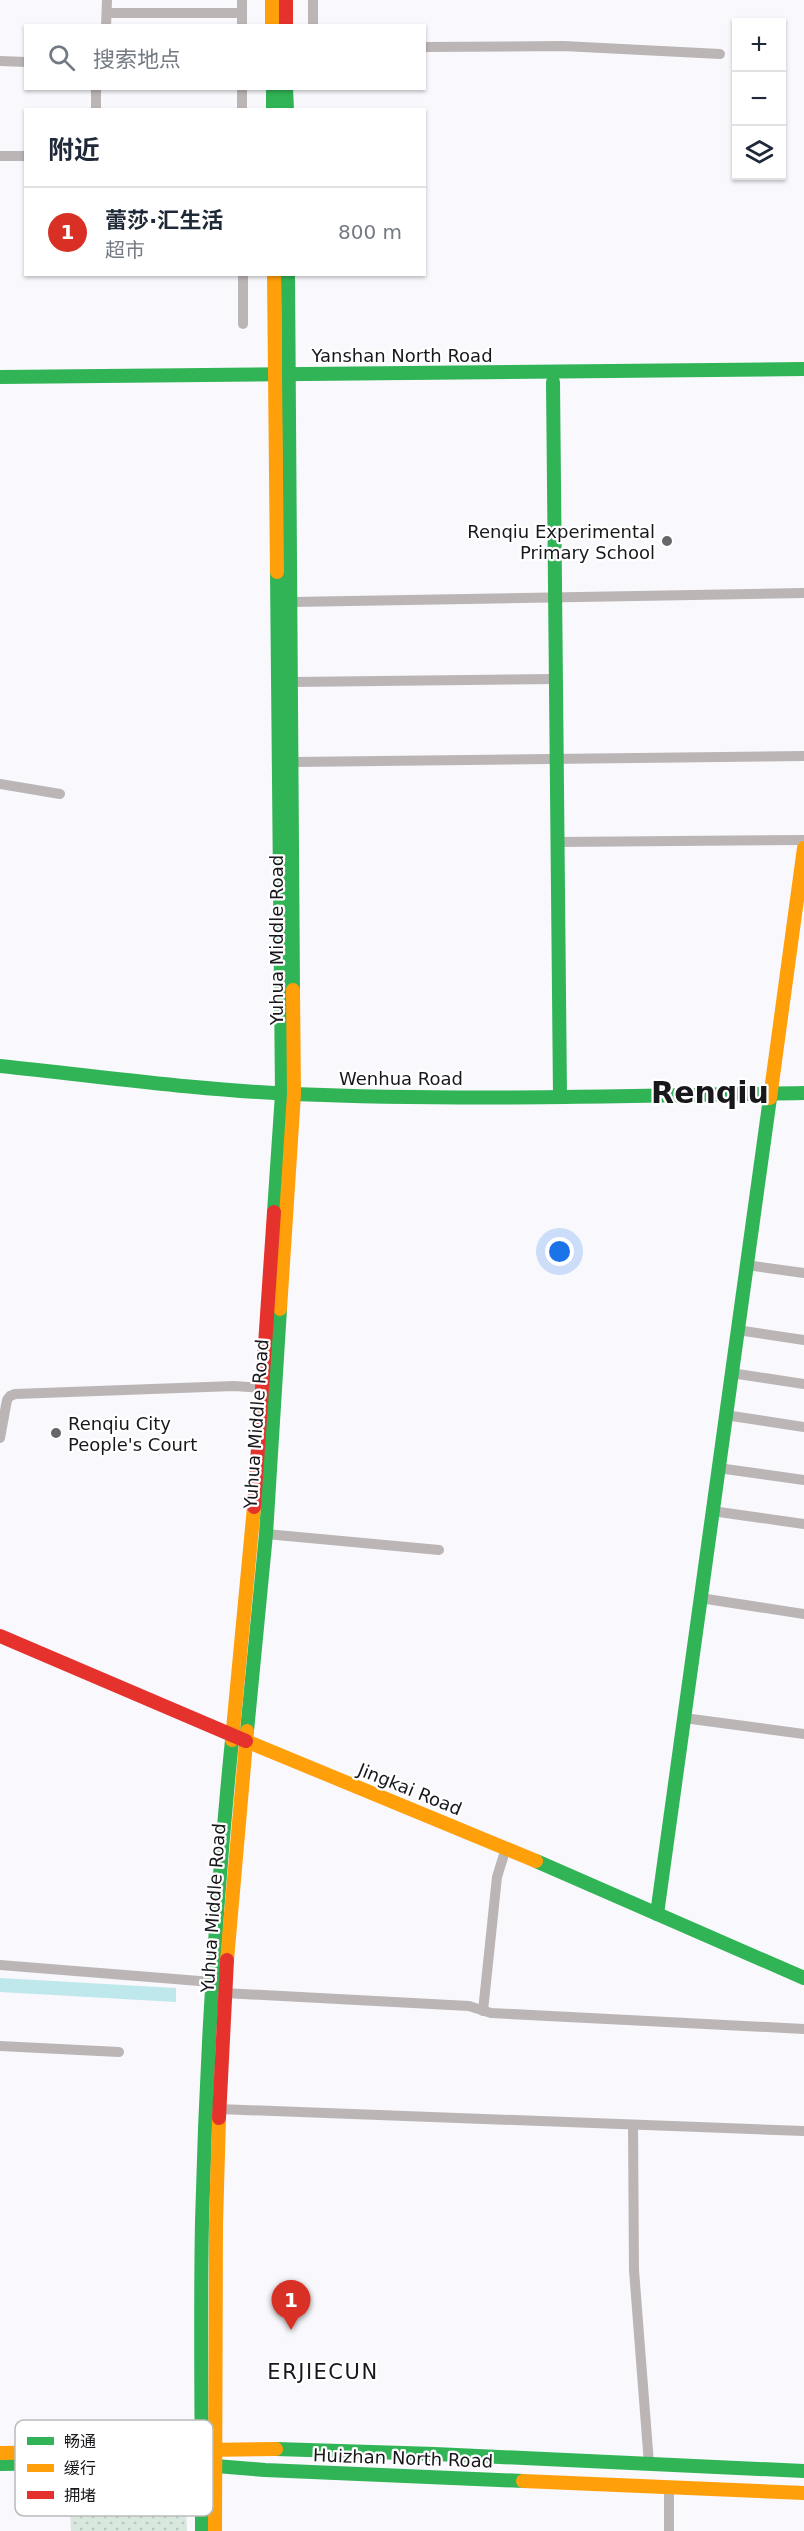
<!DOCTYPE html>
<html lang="zh">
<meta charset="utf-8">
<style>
:root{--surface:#fff;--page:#f6f6f7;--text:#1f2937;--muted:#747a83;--line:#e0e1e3;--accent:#d93025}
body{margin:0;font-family:"DejaVu Sans","Noto Sans SC",sans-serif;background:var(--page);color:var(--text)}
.controls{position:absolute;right:18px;top:18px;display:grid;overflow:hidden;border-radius:0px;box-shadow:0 2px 4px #0004}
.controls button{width:54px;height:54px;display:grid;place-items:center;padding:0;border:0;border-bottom:2px solid var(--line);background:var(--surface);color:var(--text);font:30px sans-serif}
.you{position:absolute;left:560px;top:1252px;width:21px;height:21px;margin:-15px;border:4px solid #fff;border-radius:50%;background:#1a73e8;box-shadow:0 0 0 9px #1a73e833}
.badge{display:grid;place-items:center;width:39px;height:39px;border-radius:50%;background:var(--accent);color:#fff;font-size:20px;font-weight:700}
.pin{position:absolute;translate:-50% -50px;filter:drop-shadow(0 2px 3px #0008)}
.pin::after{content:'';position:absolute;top:32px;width:21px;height:18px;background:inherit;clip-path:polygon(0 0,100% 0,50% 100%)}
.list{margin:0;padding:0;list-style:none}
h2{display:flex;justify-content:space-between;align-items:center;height:78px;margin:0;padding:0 24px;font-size:26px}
h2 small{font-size:20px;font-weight:400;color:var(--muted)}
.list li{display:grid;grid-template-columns:39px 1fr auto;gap:18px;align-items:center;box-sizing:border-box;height:90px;padding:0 24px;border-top:2px solid var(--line)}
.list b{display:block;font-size:22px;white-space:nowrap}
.list p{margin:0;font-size:20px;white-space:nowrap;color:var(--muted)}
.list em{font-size:20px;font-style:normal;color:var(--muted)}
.icon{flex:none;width:33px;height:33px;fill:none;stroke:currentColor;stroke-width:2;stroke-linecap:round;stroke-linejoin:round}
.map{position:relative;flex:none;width:804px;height:2531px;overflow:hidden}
.search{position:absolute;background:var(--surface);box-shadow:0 2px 4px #0004;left:24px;top:24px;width:402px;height:66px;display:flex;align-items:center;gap:15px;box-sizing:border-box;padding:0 21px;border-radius:0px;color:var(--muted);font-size:22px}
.panel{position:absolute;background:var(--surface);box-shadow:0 2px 4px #0004;left:24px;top:108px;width:402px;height:168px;border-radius:0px}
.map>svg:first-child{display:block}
</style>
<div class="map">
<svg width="804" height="2531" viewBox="0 0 804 2531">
<defs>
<pattern id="park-dots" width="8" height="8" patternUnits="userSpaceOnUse" patternTransform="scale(1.5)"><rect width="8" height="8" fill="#d8e8df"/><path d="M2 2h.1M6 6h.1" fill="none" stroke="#b9c6bf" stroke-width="1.8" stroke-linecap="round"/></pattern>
</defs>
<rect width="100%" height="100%" fill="#f8f8fd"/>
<polygon fill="url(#park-dots)" points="69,2487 154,2487 186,2512 187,2531 71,2531"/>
<polygon fill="#bfe8ed" points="0,1978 176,1988 176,2002 0,1992"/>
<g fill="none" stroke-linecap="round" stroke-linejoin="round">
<g stroke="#bcb5b6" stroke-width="10">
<polyline points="242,0 242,26"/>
<polyline points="313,0 313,26"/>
<polyline points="107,13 242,13"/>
<polyline points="106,26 107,0"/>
<polyline points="424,47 563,46 720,54"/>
<polyline points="0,61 26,62"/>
<polyline points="96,88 96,110"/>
<polyline points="242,88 242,110"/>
<polyline points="0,156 26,156"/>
<polyline points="243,274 243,324"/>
<polyline points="291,602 804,593"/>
<polyline points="292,682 556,679"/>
<polyline points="293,762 804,756"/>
<polyline points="0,784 60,794"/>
<polyline points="558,842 804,840"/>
<polyline points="746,1265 804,1273"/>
<polyline points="737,1330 804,1340"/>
<polyline points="731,1373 804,1384"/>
<polyline points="725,1415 804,1427"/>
<polyline points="0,1438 7,1400 10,1396 15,1394 234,1386 263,1388"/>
<polyline points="718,1468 804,1480"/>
<polyline points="712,1511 804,1524"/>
<polyline points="266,1534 439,1550"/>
<polyline points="700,1598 804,1614"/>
<polyline points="684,1718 804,1734"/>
<polyline points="0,1965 212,1982"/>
<polyline points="224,1993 469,2006 491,2013 804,2029"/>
<polyline points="483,2011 497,1877 506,1848"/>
<polyline points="0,2046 119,2052"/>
<polyline points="219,2109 804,2131"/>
<polyline points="633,2125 634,2270 649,2464"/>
<polyline points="669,2487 669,2531"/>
</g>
<g stroke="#30b455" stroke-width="14">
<polyline points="273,88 273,110"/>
<polyline points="286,88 287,110"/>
<polyline points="288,274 293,990"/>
<polyline points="0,377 804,369"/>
<polyline points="553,382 560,1095"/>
<path d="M0,1066c98,10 196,24 294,28 170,7 340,2 510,-1"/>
<polyline points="274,1212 282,1094 277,572"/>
<polyline points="247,1731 266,1534 280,1309"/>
<polyline points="536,1861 804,1978"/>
<polyline points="657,1914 770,1098"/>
<polyline points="276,2449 435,2454 804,2471"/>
<polyline points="0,2464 166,2462 265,2470 523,2481"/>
<path d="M202,2531c0,-103 -2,-206 0,-309 4,-161 14,-322 30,-482"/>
</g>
<g stroke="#ff9f0a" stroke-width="14">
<polyline points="272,0 272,26"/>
<polyline points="274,274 277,572"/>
<polyline points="770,1098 804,848"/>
<polyline points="280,1309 294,1094 293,990"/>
<polyline points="232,1740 254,1507"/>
<polyline points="246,1741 536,1861"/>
<polyline points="227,1960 247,1731"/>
<polyline points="0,2453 276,2449"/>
<polyline points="523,2481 804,2493"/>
<polyline points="215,2531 216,2223 219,2118"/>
</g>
<g stroke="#e5322d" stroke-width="14">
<polyline points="286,0 286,26"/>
<polyline points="254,1507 274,1212"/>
<polyline points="0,1636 246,1741"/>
<polyline points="219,2118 227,1960"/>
</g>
</g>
<g fill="#66666b" stroke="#fff" stroke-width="2">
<circle cx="667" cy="541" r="6"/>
<circle cx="56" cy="1433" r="6"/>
</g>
<g text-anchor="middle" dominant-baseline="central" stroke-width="4.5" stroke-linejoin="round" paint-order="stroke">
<g font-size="18" fill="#18181c" stroke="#fff">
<text x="402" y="355">Yanshan North Road</text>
<text transform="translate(276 940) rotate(-90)">Yuhua Middle Road</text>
<text x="401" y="1078">Wenhua Road</text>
<text transform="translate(256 1424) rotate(-86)">Yuhua Middle Road</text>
<text transform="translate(410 1789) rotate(22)">Jingkai Road</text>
<text transform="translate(213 1908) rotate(-86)">Yuhua Middle Road</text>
<text transform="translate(403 2458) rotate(2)">Huizhan North Road</text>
</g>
<g font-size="18" fill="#18181c" stroke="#fff" text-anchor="end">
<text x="655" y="531">Renqiu Experimental<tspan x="655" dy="21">Primary School</tspan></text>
<text x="68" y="1423" text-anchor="start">Renqiu City<tspan x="68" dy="21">People's Court</tspan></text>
</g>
<g font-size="21" letter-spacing="1.5" fill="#18181c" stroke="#fff">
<text x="323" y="2372">ERJIECUN</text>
</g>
<g font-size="30" font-weight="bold" fill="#18181c" stroke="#fff">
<text x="710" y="1092">Renqiu</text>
</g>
</g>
<rect x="15" y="2420" width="198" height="96" rx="9" fill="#fff" stroke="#bababb" stroke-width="1.5"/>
<rect x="27" y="2437" width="27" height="8" fill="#30b455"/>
<rect x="27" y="2464" width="27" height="8" fill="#ff9f0a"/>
<rect x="27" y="2491" width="27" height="8" fill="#e5322d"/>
<g font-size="16" fill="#18181c">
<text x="64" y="2447">畅通</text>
<text x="64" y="2474">缓行</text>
<text x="64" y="2501">拥堵</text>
</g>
</svg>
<div class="controls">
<button>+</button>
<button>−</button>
<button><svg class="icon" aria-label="layers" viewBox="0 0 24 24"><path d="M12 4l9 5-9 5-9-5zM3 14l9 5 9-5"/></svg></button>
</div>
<div class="you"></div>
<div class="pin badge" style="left:291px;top:2330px">1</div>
<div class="search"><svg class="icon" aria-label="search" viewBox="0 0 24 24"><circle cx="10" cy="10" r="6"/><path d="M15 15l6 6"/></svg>搜索地点</div>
<section class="panel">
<h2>附近<small></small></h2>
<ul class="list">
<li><span class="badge">1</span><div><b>蕾莎·汇生活</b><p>超市</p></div><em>800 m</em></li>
</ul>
</section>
</div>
